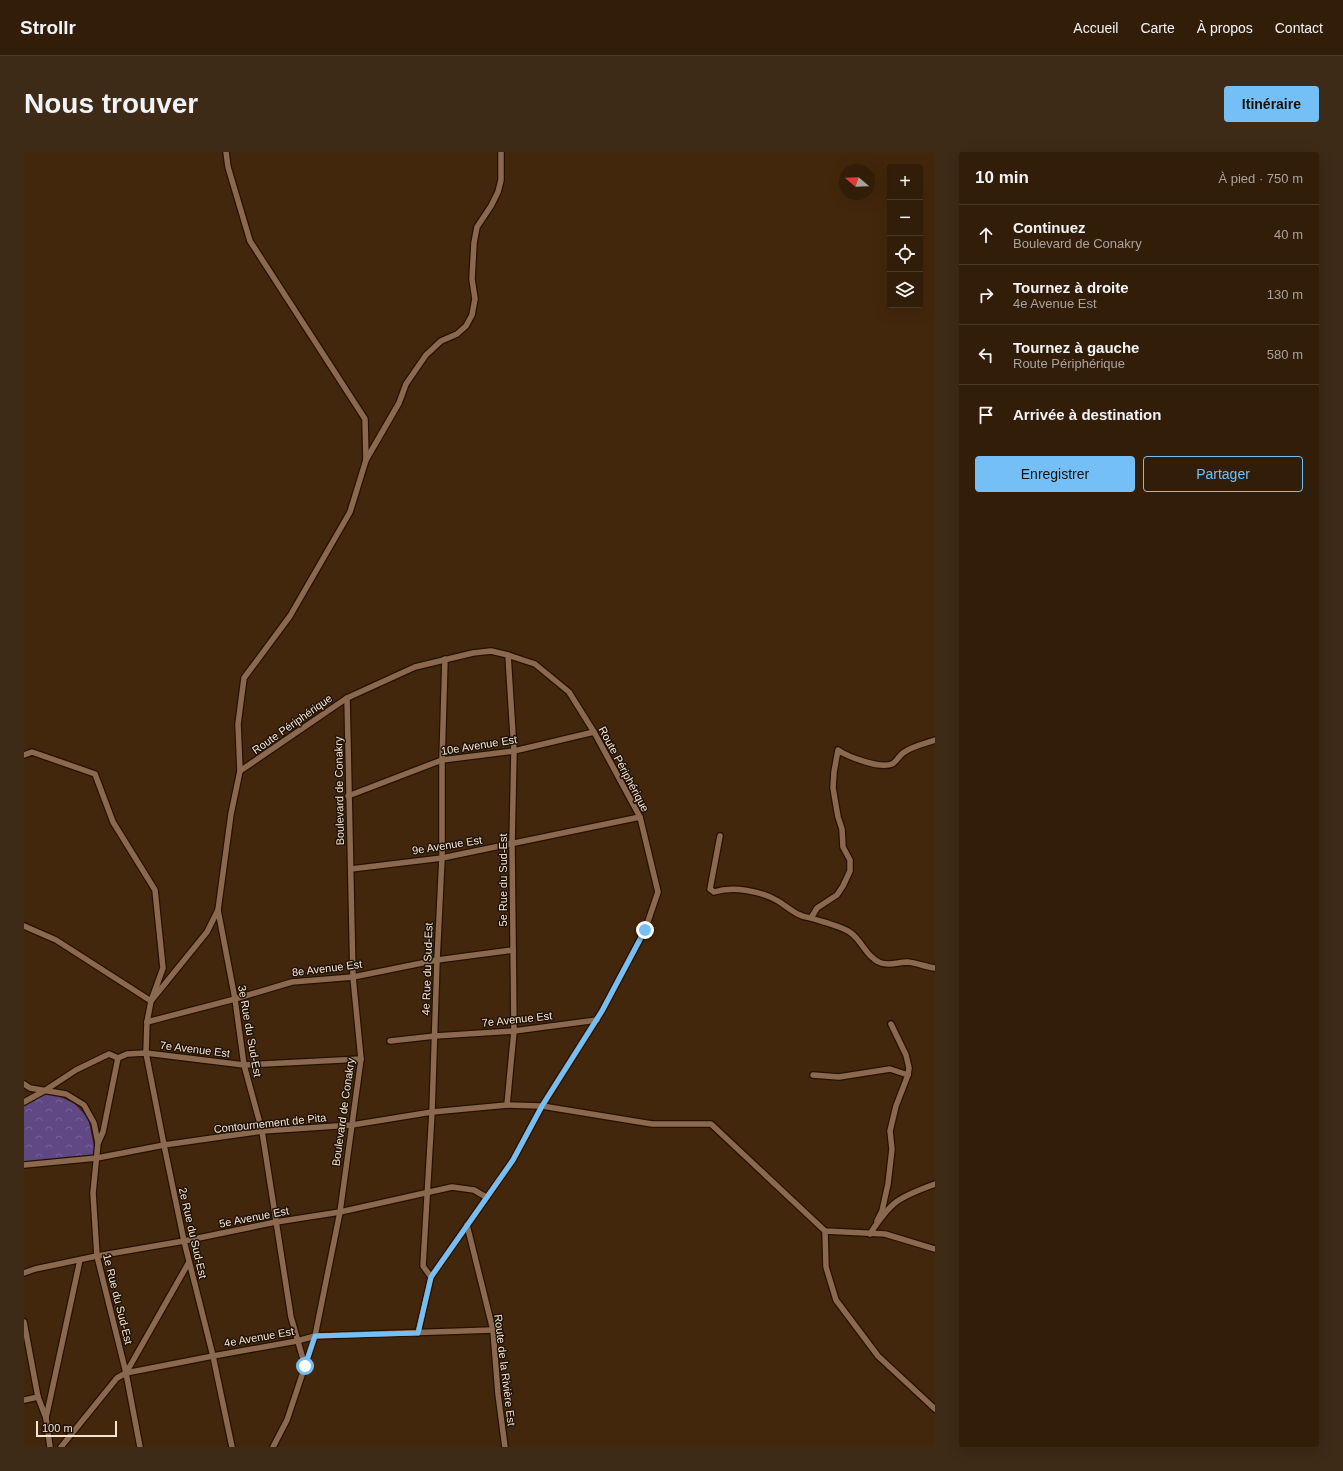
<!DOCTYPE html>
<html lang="fr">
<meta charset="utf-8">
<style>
:root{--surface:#321d09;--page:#3d2a17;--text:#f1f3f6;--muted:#a8a29c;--line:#4d3b2a;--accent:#74c0f6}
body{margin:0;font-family:Arial,sans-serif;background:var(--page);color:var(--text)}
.controls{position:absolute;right:12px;top:12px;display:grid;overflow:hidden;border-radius:4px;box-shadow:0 4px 16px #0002}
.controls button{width:36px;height:36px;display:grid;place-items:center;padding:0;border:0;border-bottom:1px solid var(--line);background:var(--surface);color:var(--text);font:20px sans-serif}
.compass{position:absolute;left:815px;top:12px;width:36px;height:36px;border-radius:50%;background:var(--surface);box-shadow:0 4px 16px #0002;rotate:289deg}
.scale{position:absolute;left:12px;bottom:10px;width:81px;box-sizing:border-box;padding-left:4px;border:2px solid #f6e3d4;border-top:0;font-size:11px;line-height:14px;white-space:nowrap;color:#f6e3d4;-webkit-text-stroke:3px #201409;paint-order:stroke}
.stop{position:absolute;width:12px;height:12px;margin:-9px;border:3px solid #74c0f6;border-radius:50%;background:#fff}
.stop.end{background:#74c0f6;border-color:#fff;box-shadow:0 1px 4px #0008}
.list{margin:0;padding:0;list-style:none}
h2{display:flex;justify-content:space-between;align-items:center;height:52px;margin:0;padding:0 16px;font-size:17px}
h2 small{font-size:13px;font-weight:400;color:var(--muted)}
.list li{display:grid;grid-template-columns:26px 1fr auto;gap:12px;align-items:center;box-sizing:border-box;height:60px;padding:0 16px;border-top:1px solid var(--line)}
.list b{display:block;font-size:15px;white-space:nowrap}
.list p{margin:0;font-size:13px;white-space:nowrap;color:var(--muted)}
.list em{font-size:13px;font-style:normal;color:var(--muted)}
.actions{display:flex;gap:8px;padding:12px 16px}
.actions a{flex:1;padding:9px 0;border:1px solid var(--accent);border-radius:4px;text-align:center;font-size:14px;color:var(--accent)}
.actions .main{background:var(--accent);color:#111}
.icon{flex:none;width:22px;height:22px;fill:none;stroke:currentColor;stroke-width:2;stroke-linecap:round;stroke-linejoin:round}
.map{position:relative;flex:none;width:911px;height:1295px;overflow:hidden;border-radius:4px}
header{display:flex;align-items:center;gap:24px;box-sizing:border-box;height:56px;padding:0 20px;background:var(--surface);border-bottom:1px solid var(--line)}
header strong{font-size:19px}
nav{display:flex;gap:22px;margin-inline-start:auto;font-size:14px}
.intro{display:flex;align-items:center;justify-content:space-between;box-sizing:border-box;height:96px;padding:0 24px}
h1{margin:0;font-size:28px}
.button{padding:10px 18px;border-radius:4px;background:var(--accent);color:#111;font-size:14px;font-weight:700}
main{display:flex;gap:24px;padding:0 24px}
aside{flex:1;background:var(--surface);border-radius:4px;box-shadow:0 4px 16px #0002}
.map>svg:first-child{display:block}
</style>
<header>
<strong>Strollr</strong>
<nav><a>Accueil</a><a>Carte</a><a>À propos</a><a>Contact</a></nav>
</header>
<div class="intro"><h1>Nous trouver</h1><a class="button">Itinéraire</a></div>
<main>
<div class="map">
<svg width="911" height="1295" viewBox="0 0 911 1295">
<defs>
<pattern id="forest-crowns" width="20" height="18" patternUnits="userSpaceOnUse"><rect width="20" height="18" fill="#604885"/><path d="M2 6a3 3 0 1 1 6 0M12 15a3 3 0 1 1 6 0" fill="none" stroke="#776295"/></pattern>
</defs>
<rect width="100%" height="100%" fill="#43270c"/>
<polygon fill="url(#forest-crowns)" points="29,942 50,951 64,966 71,1000 67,1004 0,1011 0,952 14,944"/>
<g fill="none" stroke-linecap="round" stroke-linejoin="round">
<defs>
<g id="minor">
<polyline points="202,0 204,15 226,89 341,267 342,308 326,360 266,464 220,526 214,572 216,619 207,662 194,758 183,780 127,849 123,870 122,901 140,993 160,1089 189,1204 208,1295"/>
<polyline points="342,308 375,251 382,232 402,203 417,189 433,182 442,174 448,163 451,147 448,127 450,91 453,75 467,54 474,40 477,28 477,0"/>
<polyline points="0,603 8,600 71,622 89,670 131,738 139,816 127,849 32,788 0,774"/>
<polyline points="216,619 323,546 391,515 449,501 467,499 484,503 511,512 545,540 570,580 616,665 634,740 621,778 578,859 518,954 489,1008 407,1125 394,1181"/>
<polyline points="324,644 418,608 490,599 570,580"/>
<path d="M696,684l-10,53 4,3c19,-6 47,-1 64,9 11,7 20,16 33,17l6,-10 20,-13 6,-9 7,-15v-11l-7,-13 -1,-18 -4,-12 -5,-29 1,-16 4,-22c10,7 42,19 54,14 4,-2 7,-8 11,-11 9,-7 21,-9 32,-13"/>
<polyline points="327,717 418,706 616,665"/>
<polyline points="194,758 211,847 220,913 238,979 267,1165 281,1214"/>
<path d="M787,766c11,4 31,8 40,15 11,8 16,25 30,30 9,3 18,-1 27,-1 9,1 18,5 27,6"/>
<polyline points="123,870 211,847 268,830 329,825 413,808 489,798"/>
<polyline points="366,889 411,884 490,879 573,868"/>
<polyline points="789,923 815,925 866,917 884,923"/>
<polyline points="0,932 6,936 42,942 60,953 70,971 74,991 69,1041 73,1104 102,1221 116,1295"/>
<polyline points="0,950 20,939 52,918 85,902 94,906"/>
<polyline points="483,953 490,879 488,692 490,599 484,503"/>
<polyline points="74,991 79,980 94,906 103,902 122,901 220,913 337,907"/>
<polyline points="0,1013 73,1006 140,993 238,979 328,973 408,960 483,953 518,954 628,972 687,972 801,1079 861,1082 911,1097"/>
<polyline points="853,1069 858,1059 864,1032 868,997 866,979 872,954 884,923 885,916 882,903 867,872"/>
<polyline points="443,1073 469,1178 474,1242 481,1295"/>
<polyline points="801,1079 802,1115 812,1148 854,1204 911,1257"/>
<path d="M846,1082c21,-33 29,-37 65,-50"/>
<polyline points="0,1121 11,1117 73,1104 160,1089 252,1070 316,1060 428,1035 450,1038 462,1045"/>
<polyline points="407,1125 399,1114 408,960 413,808 418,706 418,608 421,507"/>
<polyline points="0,1170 14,1245 22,1266 26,1295"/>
<polyline points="102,1221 189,1204 273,1189 291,1184 469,1178"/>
<polyline points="0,1248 14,1245"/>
<polyline points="22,1266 56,1108"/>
<polyline points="37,1295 93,1226 102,1221 165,1110"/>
<polyline points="249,1295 263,1268 291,1184 316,1060 337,907 329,825 323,546"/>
</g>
</defs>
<use href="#minor" stroke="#261100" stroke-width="8"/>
<use href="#minor" stroke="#8a694e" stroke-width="5.5"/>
</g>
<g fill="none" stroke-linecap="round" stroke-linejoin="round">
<polyline stroke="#74c0f6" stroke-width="5" points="281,1214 291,1184 394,1181 407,1125 489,1008 518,954 578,859 621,778"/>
</g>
<g text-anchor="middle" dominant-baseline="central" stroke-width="3" stroke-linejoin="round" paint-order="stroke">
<g font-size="11" fill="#f6e3d4" stroke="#201409">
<text transform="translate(268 572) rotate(-35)">Route Périphérique</text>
<text transform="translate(455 593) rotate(-9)">10e Avenue Est</text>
<text transform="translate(600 617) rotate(62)">Route Périphérique</text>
<text transform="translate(315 639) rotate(-91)">Boulevard de Conakry</text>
<text transform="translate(423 693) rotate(-9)">9e Avenue Est</text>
<text transform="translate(479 728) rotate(-90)">5e Rue du Sud-Est</text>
<text transform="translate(303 816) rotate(-7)">8e Avenue Est</text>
<text transform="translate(403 817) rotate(-88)">4e Rue du Sud-Est</text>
<text transform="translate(493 867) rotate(-6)">7e Avenue Est</text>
<text transform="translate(226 879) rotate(80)">3e Rue du Sud-Est</text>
<text transform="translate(171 897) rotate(7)">7e Avenue Est</text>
<text transform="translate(319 960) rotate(-82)">Boulevard de Conakry</text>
<text transform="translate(246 971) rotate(-6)">Contournement de Pita</text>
<text transform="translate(230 1065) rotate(-11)">5e Avenue Est</text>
<text transform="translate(169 1081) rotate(77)">2e Rue du Sud-Est</text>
<text transform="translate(94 1147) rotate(76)">1e Rue du Sud-Est</text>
<text transform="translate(235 1185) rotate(-10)">4e Avenue Est</text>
<text transform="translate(481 1218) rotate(83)">Route de la Rivière Est</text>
</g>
</g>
</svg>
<div class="controls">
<button>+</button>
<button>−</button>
<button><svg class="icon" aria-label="locate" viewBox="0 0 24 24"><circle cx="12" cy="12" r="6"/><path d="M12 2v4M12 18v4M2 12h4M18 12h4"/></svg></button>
<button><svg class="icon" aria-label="layers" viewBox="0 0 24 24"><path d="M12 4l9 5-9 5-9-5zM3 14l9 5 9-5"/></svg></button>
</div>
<svg class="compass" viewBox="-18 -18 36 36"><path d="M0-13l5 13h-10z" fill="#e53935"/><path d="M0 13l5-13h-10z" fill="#a8a29c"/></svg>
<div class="scale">100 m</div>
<div class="stop" style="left:281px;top:1214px"></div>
<div class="stop end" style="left:621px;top:778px"></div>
</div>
<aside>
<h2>10 min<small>À pied · 750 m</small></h2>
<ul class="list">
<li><svg class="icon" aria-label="ahead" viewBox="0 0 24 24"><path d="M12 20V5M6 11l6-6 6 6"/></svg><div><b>Continuez</b><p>Boulevard de Conakry</p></div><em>40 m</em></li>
<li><svg class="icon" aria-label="right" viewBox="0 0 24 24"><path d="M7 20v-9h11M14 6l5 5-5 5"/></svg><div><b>Tournez à droite</b><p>4e Avenue Est</p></div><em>130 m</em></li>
<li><svg class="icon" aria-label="left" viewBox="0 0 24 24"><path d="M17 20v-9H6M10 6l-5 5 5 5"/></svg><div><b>Tournez à gauche</b><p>Route Périphérique</p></div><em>580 m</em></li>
<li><svg class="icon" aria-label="arrive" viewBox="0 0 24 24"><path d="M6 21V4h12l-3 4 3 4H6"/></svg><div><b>Arrivée à destination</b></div></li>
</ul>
<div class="actions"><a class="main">Enregistrer</a><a>Partager</a></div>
</aside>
</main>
